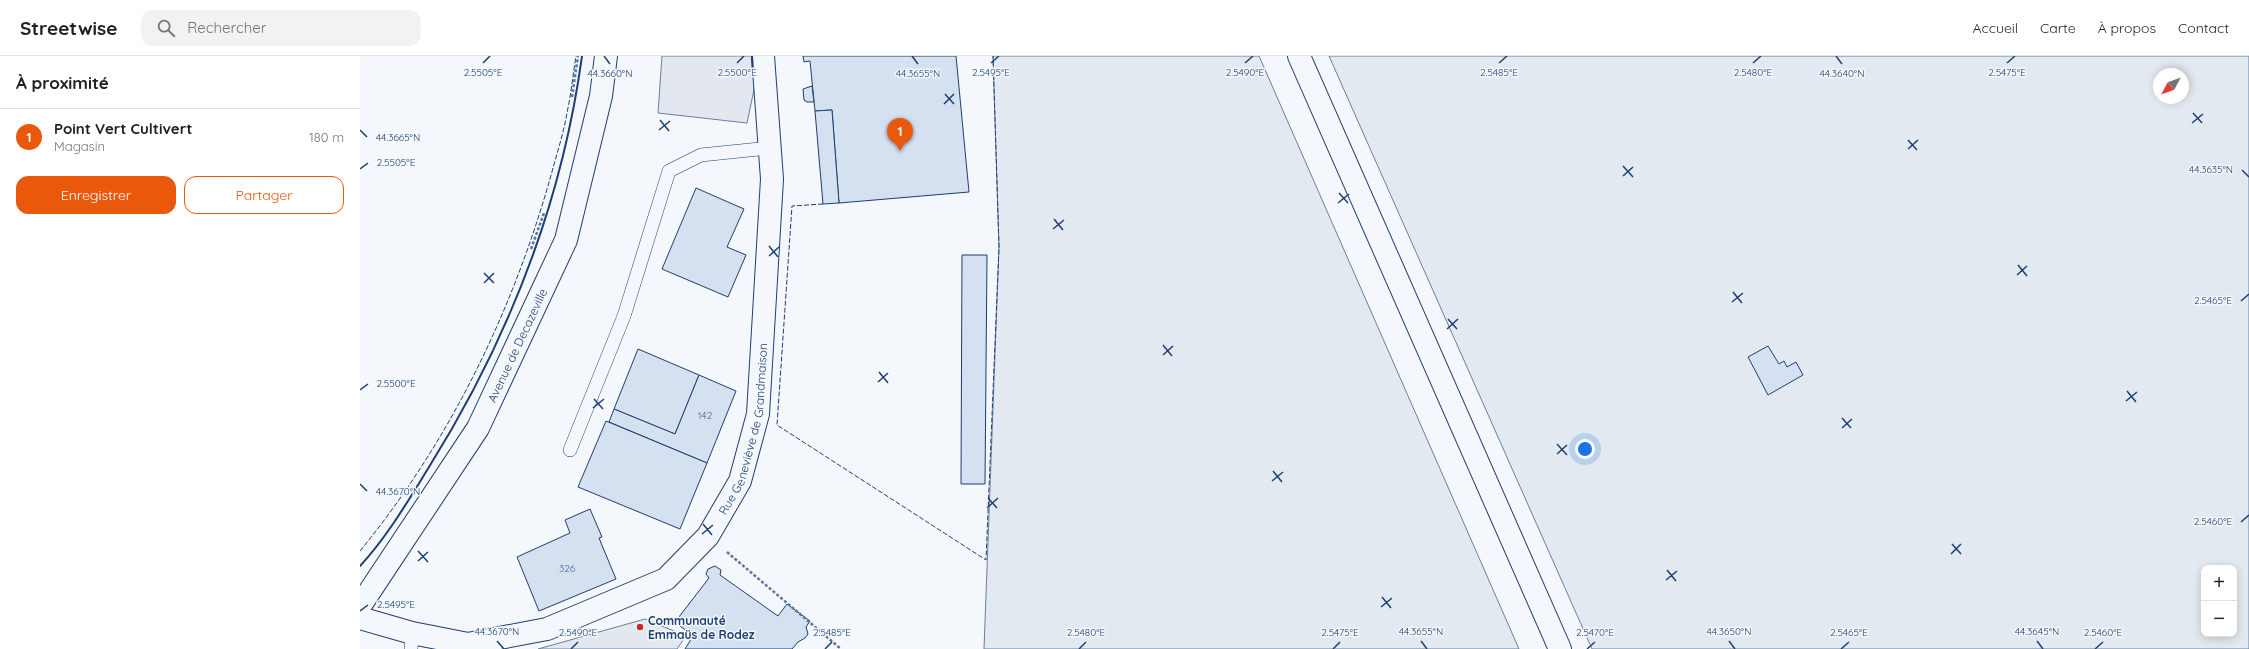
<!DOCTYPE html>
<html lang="fr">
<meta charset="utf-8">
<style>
:root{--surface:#fff;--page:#f2f2f2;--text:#202124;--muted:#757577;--line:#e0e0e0;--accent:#ea580c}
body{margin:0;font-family:Quicksand,sans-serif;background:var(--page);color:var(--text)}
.controls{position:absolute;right:12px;bottom:12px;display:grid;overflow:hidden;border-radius:8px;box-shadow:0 2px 10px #0003}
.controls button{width:36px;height:36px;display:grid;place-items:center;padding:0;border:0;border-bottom:1px solid var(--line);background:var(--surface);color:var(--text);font:20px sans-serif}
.compass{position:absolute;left:1793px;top:12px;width:36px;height:36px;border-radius:50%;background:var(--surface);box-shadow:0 2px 10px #0003;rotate:229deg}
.you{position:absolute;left:1225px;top:393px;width:14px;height:14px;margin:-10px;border:3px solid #fff;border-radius:50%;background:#1a73e8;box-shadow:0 0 0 6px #1a73e833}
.badge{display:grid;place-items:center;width:26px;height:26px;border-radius:50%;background:var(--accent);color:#fff;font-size:13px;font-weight:700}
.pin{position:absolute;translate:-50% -33px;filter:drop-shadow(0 1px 2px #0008)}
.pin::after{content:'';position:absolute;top:21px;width:14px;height:12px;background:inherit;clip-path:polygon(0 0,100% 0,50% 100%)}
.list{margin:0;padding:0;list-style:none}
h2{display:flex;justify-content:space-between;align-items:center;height:52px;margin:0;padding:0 16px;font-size:17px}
h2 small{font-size:13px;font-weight:400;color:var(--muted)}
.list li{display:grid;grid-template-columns:26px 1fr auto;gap:12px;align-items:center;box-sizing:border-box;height:56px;padding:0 16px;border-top:1px solid var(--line)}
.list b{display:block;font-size:15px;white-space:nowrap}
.list p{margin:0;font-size:13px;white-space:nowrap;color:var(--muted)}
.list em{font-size:13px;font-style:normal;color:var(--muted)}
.actions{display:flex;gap:8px;padding:12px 16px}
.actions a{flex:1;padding:9px 0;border:1px solid var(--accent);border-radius:12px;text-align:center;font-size:14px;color:var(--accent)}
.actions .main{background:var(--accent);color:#fff}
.icon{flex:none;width:22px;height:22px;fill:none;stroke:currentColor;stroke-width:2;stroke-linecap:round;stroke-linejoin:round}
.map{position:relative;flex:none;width:1889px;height:593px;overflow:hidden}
header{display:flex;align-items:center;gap:24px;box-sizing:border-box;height:56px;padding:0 20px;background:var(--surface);border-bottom:1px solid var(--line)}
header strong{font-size:19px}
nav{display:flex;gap:22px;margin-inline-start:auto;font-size:14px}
.search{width:280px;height:36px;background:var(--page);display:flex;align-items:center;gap:10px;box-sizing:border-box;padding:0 14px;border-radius:12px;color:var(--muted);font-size:15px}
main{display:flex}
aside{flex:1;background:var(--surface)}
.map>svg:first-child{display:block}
</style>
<header>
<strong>Streetwise</strong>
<div class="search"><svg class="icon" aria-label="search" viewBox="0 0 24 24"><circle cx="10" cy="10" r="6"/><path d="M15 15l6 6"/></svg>Rechercher</div>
<nav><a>Accueil</a><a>Carte</a><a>À propos</a><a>Contact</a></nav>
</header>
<main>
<aside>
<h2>À proximité<small></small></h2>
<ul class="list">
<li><span class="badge">1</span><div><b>Point Vert Cultivert</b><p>Magasin</p></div><em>180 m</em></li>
</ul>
<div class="actions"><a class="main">Enregistrer</a><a>Partager</a></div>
</aside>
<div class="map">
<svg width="1889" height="593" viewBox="0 0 1889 593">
<rect width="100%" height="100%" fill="#f4f7fb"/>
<g fill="#e3e9f0" stroke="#687fa3" fill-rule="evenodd">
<polygon points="633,0 899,0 1159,593 624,593 639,191"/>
<path d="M969,0h920v593h-657zM1799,18h24v24h-24zM1844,512h30v66h-30z"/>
</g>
<g fill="#e3e8f0" stroke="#687fa3">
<polygon points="302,0 392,0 395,29 387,67 298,57"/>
<polygon points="285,563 326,580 317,593 178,593"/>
</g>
<g fill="#d5e0f0" stroke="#1d3f73">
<polygon points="443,0 596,0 609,136 479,147 472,54 455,55 450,5 444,6"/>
<polygon points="452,30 454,46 447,46 444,44 443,33"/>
<polygon points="472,54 479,147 463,148 455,55"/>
<polygon points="336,132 384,153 367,191 386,199 368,241 302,213"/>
<polygon points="602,199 627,199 625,428 601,428"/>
<polygon points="1408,290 1419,308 1424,305 1427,311 1436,306 1443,319 1408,339 1388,301"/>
<polygon points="278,293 339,319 315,378 254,353"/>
<polygon points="339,319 376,335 347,407 249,366 254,353 315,378"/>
<polygon points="246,365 347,407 320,473 218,431"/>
<polygon points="230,453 242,481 239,482 256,523 179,555 157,501 210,477 205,464"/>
<polygon points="355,510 361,514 360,519 418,560 427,548 450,565 446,571 448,578 445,582 438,586 432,593 325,593 333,580 315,566 349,522 346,518 348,513"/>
</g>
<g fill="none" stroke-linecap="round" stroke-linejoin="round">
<defs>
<g id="service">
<polyline points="210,394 264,260 309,115 341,99 409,92"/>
<polyline points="51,593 52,577"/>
</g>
<g id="minor">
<path id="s1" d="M0,562l52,15 56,11 79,-15 119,-50 42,-43 32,-55 18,-67 14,-235 -9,-123"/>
</g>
<g id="primary">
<polyline points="939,0 1200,593"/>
<path id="s2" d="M0,550l118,-178 88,-188 35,-144 5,-40"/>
</g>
</defs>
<use href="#service" stroke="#1d3f73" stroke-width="14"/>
<use href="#minor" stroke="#1d3f73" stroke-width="24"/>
<use href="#primary" stroke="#1d3f73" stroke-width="24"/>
<g stroke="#5e769c" stroke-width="2.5" stroke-dasharray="3 2" stroke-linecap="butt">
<polyline points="212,41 218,0"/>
<polyline points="171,193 184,157"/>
<polyline points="367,496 481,593"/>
</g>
<use href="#service" stroke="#f4f7fb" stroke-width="13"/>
<use href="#minor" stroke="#f4f7fb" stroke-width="22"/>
<use href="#primary" stroke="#f4f7fb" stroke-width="22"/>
<g stroke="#1d3f73" stroke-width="1" stroke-dasharray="5 2" stroke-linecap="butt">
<polyline points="463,148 432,150 417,369 626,504 639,191 633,0"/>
<path d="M0,495c91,-111 155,-244 193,-383 5,-18 11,-37 14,-55 4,-19 6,-38 9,-57"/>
</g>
<g stroke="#1d3f73" stroke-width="2">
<polyline points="392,0 393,15"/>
<path d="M0,510c27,-29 48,-65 69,-99 78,-125 133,-264 153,-411"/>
</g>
</g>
<path fill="none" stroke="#1d3f73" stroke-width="1.5" d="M244,0l6,8M552,0l6,8M1476,0l6,8M123,7l7,-7M377,7l7,-7M631,7l8,-7M885,7l8,-7M1139,7l8,-7M1393,7l8,-7M1647,7l8,-7M585,38l9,10M584,48l10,-10M1833,57l9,10M300,64l9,11M1832,67l11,-9M0,74l7,7M299,74l11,-9M1548,84l9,10M1548,93l10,-9M1263,110l10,11M0,113l8,-6M1882,114l7,7M1263,120l10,-9M979,137l9,10M978,147l11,-9M694,163l9,11M693,173l11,-9M409,190l9,11M409,200l10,-9M1658,209l9,11M124,217l10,10M1657,219l10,-9M124,227l10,-10M1373,236l9,11M1881,245l8,-7M1372,246l11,-9M1088,263l9,10M1087,273l11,-10M803,289l9,11M803,299l10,-9M519,316l9,11M518,326l10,-9M0,334l8,-6M1767,335l9,11M234,343l9,10M1766,345l11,-9M233,352l11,-9M1482,362l9,10M1482,372l10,-9M1197,388l10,11M1197,398l10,-9M913,415l9,11M912,425l11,-9M0,428l7,7M628,442l9,10M627,452l11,-10M1881,466l8,-7M343,468l9,11M342,478l11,-9M1592,488l9,10M58,495l10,11M1591,498l10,-10M58,505l10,-9M1307,514l9,11M1306,524l11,-9M1022,541l9,11M1021,551l11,-9M0,555l8,-6M137,585l7,8M1061,585l6,8M1369,585l6,8M1677,585l6,8M211,593l7,-7M465,593l7,-7M719,593l7,-7M973,593l7,-7M1227,593l8,-7M1481,593l8,-7M1735,593l8,-7"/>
<circle fill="#c62828" stroke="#f4f7fb" stroke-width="1.5" cx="280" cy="571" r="4"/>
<g text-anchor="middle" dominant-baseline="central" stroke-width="3" stroke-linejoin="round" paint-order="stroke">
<g font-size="10" fill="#4b6792">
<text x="345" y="359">142</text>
<text x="207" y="512">326</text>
</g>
<g font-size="12" fill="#1d3f73" stroke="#f4f7fb">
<text stroke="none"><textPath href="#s2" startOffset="305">Avenue de Decazeville</textPath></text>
<text stroke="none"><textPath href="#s1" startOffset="496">Rue Geneviève de Grandmaison</textPath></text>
</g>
<g font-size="12" font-weight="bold" fill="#1d3f73" stroke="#f4f7fb" text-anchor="start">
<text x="288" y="564">Communauté<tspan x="288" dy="14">Emmaüs de Rodez</tspan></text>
</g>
</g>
<g font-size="10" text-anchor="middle" fill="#1d3f73" stroke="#f4f7fb" stroke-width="3" stroke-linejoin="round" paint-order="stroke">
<text x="123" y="20">2.5505°E</text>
<text x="377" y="20">2.5500°E</text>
<text x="631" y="20">2.5495°E</text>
<text x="885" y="20">2.5490°E</text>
<text x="1139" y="20">2.5485°E</text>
<text x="1393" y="20">2.5480°E</text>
<text x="1647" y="20">2.5475°E</text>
<text x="250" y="21">44.3660°N</text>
<text x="558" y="21">44.3655°N</text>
<text x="1482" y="21">44.3640°N</text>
<text x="38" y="85">44.3665°N</text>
<text x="36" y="110">2.5505°E</text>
<text x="1851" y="117">44.3635°N</text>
<text x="1853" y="248">2.5465°E</text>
<text x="36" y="331">2.5500°E</text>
<text x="38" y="439">44.3670°N</text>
<text x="1853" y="469">2.5460°E</text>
<text x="36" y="552">2.5495°E</text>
<text x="137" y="579">44.3670°N</text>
<text x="1061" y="579">44.3655°N</text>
<text x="1369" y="579">44.3650°N</text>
<text x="1677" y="579">44.3645°N</text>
<text x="218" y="580">2.5490°E</text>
<text x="472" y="580">2.5485°E</text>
<text x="726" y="580">2.5480°E</text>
<text x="980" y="580">2.5475°E</text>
<text x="1235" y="580">2.5470°E</text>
<text x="1489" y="580">2.5465°E</text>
<text x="1743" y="580">2.5460°E</text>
</g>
</svg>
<div class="controls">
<button>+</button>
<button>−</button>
</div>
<svg class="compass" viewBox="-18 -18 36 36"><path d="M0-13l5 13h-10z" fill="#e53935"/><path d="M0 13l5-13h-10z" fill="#757577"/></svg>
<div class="you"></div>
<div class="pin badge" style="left:540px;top:95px">1</div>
</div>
</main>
